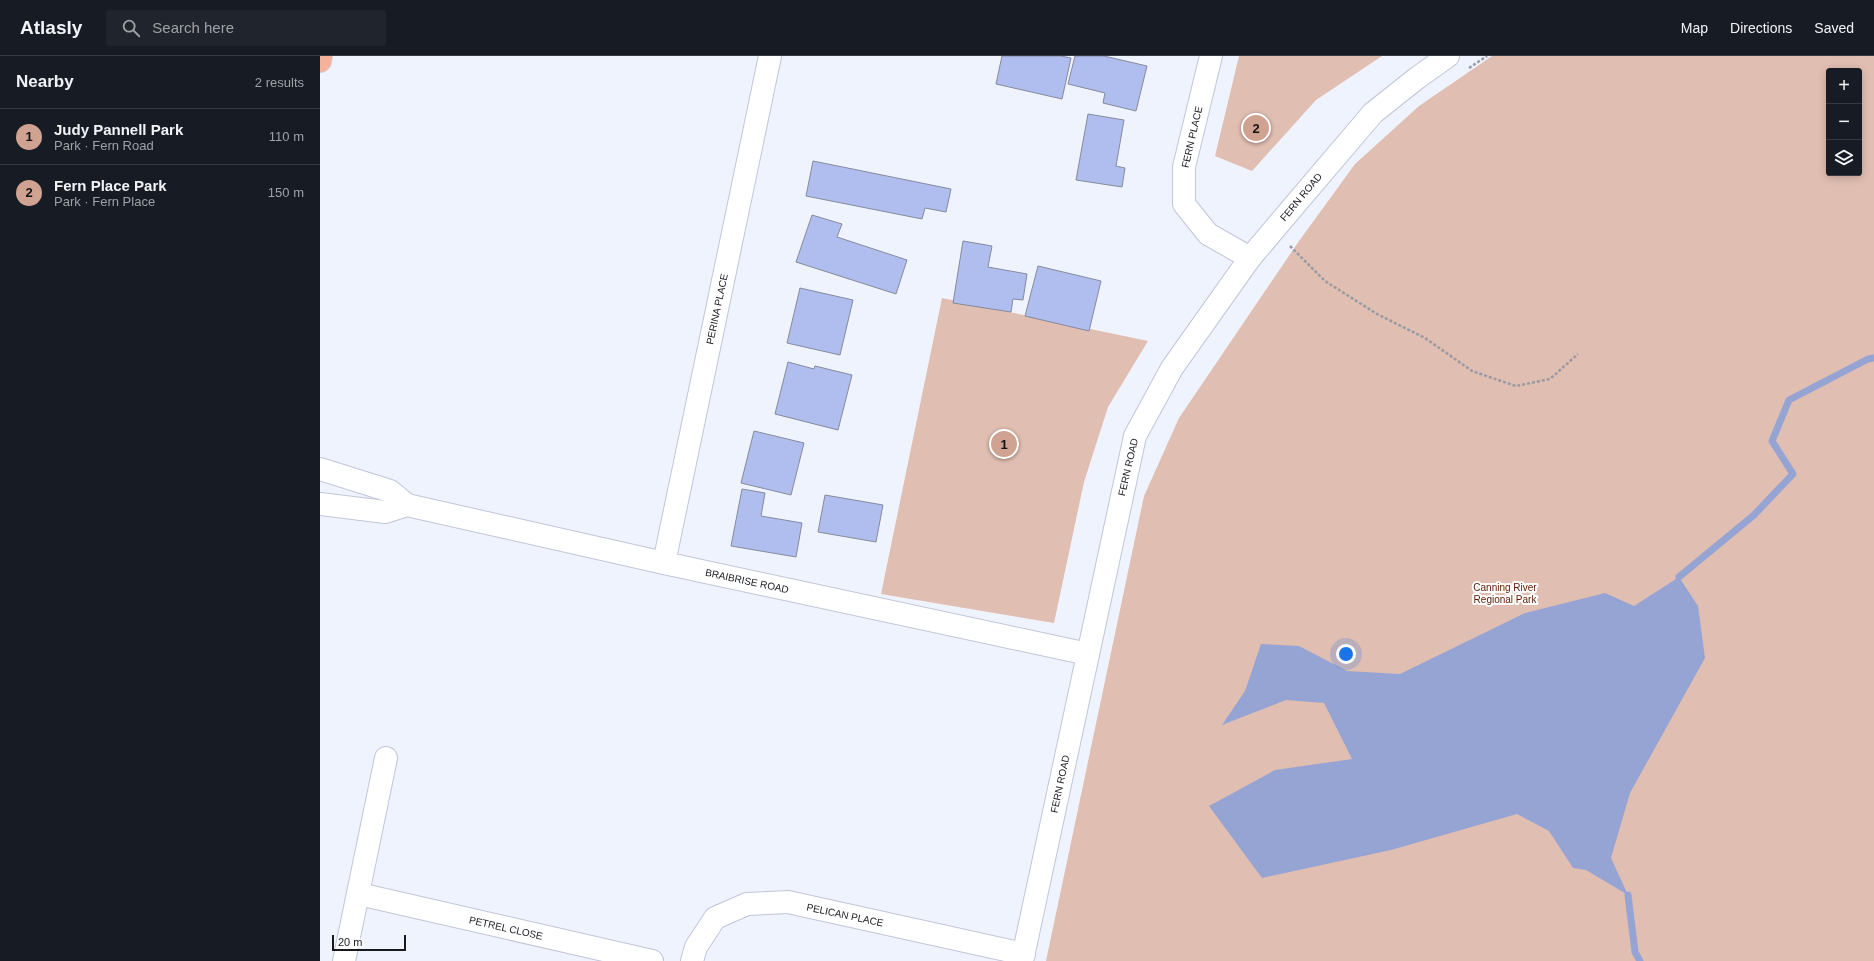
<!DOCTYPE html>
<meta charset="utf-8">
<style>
:root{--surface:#171b24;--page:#20242c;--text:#f1f3f6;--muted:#9ea1a6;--line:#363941;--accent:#cfa292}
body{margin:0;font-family:Arial,sans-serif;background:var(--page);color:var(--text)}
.controls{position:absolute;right:12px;top:12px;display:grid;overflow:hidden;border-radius:4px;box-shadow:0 2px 10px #0003}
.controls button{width:36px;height:36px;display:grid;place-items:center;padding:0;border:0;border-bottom:1px solid var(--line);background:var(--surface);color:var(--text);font:20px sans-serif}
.scale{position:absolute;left:12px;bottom:10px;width:74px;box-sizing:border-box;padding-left:4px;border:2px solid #17191f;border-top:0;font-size:11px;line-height:14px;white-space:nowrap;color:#17191f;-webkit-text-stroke:3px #fff;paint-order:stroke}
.you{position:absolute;left:1026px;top:598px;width:14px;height:14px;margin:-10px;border:3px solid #fff;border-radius:50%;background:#1a73e8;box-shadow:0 0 0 6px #1a73e833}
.badge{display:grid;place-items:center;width:26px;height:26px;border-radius:50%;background:var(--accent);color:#111;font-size:13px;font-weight:700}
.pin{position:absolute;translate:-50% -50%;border:2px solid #fff;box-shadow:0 1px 4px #0006}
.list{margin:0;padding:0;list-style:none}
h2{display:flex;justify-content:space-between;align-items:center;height:52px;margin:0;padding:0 16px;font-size:17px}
h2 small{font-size:13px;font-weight:400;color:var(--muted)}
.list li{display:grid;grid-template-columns:26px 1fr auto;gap:12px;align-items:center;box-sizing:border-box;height:56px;padding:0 16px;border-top:1px solid var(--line)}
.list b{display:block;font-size:15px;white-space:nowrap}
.list p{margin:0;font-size:13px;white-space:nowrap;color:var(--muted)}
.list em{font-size:13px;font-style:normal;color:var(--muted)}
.icon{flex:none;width:22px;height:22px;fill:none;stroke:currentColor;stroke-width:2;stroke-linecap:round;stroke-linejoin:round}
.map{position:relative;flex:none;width:1554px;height:905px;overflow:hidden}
header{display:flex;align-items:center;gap:24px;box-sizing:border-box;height:56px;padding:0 20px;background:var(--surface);border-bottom:1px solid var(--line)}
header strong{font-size:19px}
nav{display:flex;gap:22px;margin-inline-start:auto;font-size:14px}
.search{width:280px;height:36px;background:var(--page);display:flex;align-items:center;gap:10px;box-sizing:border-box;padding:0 14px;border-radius:4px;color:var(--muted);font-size:15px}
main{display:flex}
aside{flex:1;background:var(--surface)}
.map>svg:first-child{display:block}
</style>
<header>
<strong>Atlasly</strong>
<div class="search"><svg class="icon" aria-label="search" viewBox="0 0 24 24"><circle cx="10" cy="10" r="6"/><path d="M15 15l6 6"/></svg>Search here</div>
<nav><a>Map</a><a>Directions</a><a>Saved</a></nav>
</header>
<main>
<aside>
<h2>Nearby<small>2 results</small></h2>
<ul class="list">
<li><span class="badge">1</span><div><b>Judy Pannell Park</b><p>Park · Fern Road</p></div><em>110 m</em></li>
<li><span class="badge">2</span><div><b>Fern Place Park</b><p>Park · Fern Place</p></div><em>150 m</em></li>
</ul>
</aside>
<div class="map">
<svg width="1554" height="905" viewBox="0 0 1554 905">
<rect width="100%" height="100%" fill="#eff3fe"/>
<g fill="#e1beb2" fill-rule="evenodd">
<polygon points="919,0 1062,0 996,44 932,115 895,100"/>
<path d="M1172,0h382v905h-828l98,-465 35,-78 120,-177 56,-77 64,-58zM1509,15h30v102h-30z"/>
<polygon points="622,242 828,285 788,351 764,426 734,567 561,538"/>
</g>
<polygon fill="#96a4d4" points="1359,521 1378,550 1385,602 1310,737 1291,802 1308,839 1266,814 1253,812 1229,775 1197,758 1071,794 942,822 889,750 955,714 1032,703 1004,647 966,644 902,669 925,635 941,588 979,590 1027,615 1080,618 1205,557 1285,537 1314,550"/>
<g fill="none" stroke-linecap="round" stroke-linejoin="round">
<g stroke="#96a4d4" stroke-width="7">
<polyline points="1359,521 1434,459 1473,418 1452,385 1469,344 1548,303 1554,302"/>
<polyline points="1308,839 1315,896 1320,905"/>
</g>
</g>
<g fill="#b0beef" stroke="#858a9b">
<polygon points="682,0 741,0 751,2 742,43 676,28"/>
<polygon points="755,0 784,0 827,10 816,55 783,47 785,37 748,28"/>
<polygon points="768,58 804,64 796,110 805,112 802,131 756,124"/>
<polygon points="493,105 631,133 626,156 605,152 602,163 486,140"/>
<polygon points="492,159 522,168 517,181 587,204 576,238 476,206"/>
<polygon points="643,185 672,190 668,211 707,218 703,244 693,243 691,256 633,247"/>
<polygon points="718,210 781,225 769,275 705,260"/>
<polygon points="480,232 533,244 520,299 467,287"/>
<polygon points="468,306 494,313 495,310 532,319 518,374 455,358"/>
<polygon points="434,375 484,387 471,439 421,427"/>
<polygon points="422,433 445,437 441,460 482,467 476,501 411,490"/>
<polygon points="505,439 563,449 556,486 498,476"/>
</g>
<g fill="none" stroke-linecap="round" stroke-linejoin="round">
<defs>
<g id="minor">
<polyline points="891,0 864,111 864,148 888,178 930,202"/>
<polyline points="0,413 70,435 87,449"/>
<polyline points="0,448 65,456 87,449 344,507 768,598"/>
<polyline points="344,507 450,0"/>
<polyline points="39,838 332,905"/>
<polyline points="24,905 66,702"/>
<polyline points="372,905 376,891 395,862 427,848 468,846 704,898"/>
<polyline points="702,905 815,380 852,312 930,202 973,151 1053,57 1097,22 1128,0"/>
</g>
<polyline id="highway" points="0,5 1,0"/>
</defs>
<use href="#minor" stroke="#c1c6d8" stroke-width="24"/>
<use href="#highway" stroke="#d1d1d2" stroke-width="24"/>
<g stroke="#989ba4" stroke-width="2.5" stroke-dasharray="3 2" stroke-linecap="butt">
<polyline points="1149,12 1167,0"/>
<polyline points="970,190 1005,225 1057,258 1105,282 1152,315 1196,330 1230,323 1258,298"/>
</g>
<use href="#minor" stroke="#fff" stroke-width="22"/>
<use href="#highway" stroke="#f5b19a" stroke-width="22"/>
</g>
<g text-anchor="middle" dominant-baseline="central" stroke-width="4" stroke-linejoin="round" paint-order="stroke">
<g font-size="10" fill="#17191f" stroke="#fff">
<text transform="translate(872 81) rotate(-77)">FERN PLACE</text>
<text transform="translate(981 141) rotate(-50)">FERN ROAD</text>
<text transform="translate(397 253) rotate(-78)">PERINA PLACE</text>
<text transform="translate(808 411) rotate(-77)">FERN ROAD</text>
<text transform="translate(427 525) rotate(12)">BRAIBRISE ROAD</text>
<text transform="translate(740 728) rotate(-78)">FERN ROAD</text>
<text transform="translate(525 859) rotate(12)">PELICAN PLACE</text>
<text transform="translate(186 872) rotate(13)">PETREL CLOSE</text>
</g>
<g font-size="10" fill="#5b1a00" stroke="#fff">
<text x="1185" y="531">Canning River<tspan x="1185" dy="12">Regional Park</tspan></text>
</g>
</g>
</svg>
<div class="controls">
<button>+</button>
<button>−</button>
<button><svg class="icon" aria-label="layers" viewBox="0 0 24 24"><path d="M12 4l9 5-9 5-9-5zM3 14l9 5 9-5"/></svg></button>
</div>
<div class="scale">20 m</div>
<div class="you"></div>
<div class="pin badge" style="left:684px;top:388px">1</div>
<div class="pin badge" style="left:936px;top:72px">2</div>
</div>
</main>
